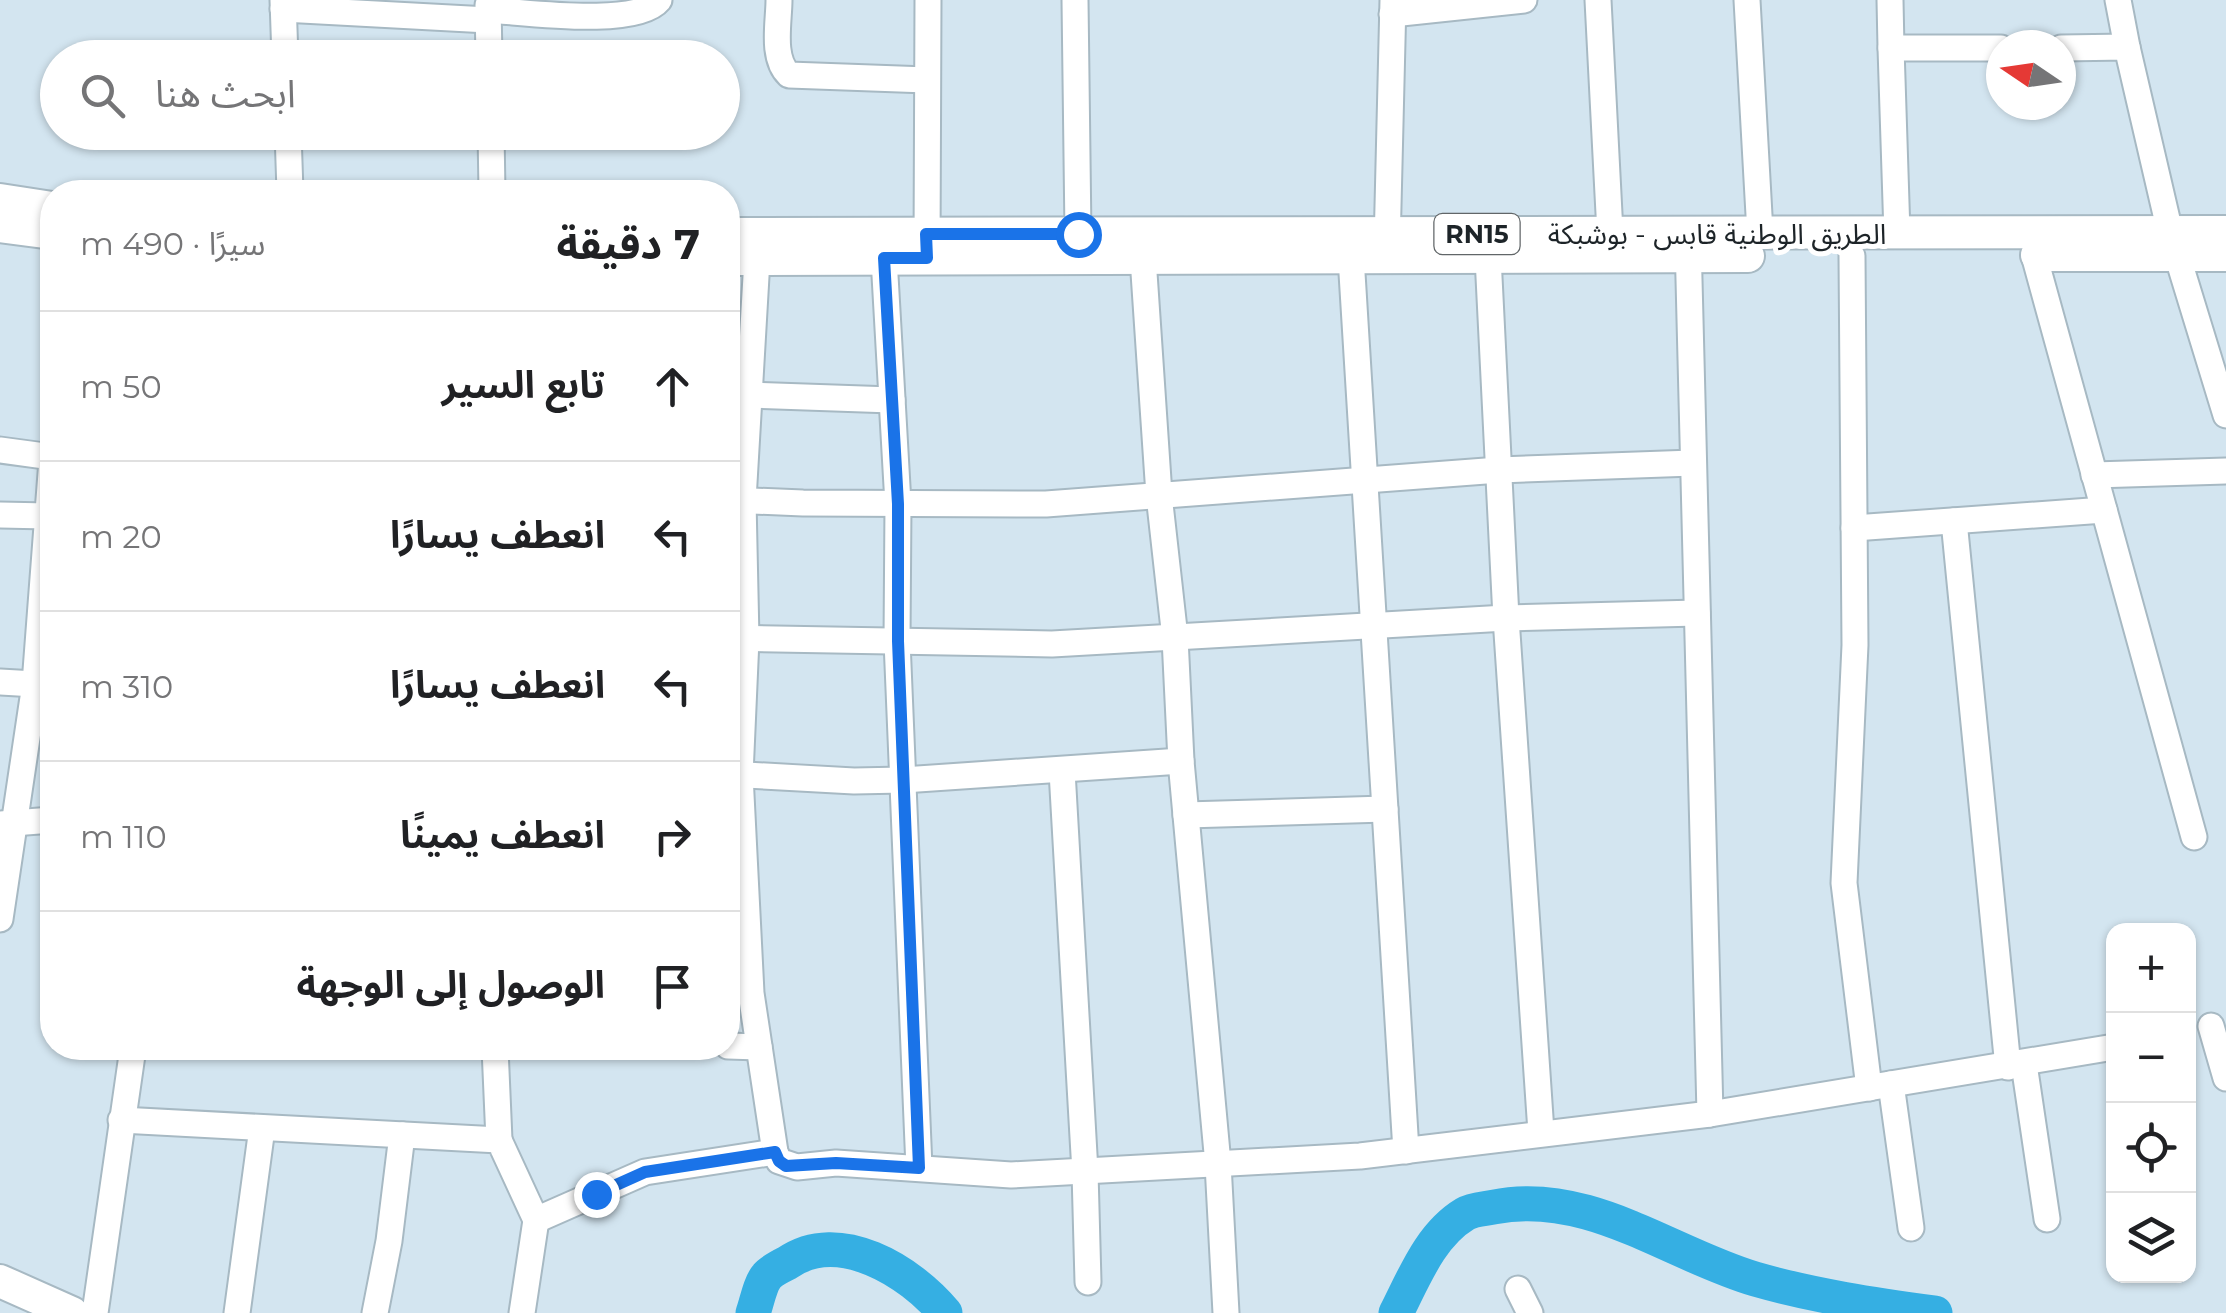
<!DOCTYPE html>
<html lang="ar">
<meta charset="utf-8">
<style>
:root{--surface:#fff;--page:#f2f2f2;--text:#202124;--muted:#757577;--line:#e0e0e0}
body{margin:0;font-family:Montserrat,"Noto Sans Arabic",sans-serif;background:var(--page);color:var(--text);direction:rtl}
.controls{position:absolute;right:30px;bottom:30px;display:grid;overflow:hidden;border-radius:20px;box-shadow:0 2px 8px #0004}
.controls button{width:90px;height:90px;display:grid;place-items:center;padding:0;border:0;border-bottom:2px solid var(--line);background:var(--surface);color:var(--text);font:50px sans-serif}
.compass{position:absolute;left:1986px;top:30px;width:90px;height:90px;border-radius:50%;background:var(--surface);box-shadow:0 2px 8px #0004;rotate:283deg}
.stop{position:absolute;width:30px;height:30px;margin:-22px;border:8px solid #1a73e8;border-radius:50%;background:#fff}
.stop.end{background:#1a73e8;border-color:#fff;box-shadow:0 2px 10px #0008}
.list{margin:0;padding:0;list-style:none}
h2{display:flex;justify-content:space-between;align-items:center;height:130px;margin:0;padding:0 40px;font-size:42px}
h2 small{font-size:32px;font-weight:400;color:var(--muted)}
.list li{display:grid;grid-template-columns:65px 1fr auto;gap:30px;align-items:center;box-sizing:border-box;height:150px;padding:0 40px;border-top:2px solid var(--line)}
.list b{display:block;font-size:38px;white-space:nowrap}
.list em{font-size:32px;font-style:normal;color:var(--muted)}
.icon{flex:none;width:55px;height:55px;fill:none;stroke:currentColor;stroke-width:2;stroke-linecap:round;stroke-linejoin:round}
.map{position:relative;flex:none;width:2226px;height:1313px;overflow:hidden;direction:ltr}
.search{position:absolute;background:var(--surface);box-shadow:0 2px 8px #0004;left:40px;top:40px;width:700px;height:110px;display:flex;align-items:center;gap:25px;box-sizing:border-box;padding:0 35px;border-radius:55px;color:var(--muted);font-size:38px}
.panel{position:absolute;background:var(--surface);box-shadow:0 2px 8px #0004;left:40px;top:180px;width:700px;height:880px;border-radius:40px;direction:rtl}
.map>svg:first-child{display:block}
</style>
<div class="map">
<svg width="2226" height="1313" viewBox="0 0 2226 1313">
<rect width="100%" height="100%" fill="#d3e5f0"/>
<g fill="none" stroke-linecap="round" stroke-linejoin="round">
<g stroke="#35afe3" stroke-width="35">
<path d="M753,1313c4,-11 7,-29 14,-37 4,-5 14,-10 20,-13 52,-36 123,8 158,50"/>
<path d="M1396,1313c18,-35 34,-78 69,-99 8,-5 20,-5 29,-7 94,-19 176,47 261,72 59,17 120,26 180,34"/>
</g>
<defs>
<g id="minor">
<polyline points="283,0 285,58"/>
<path d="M779,0c0,22 -8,58 10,75l138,5"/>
<polyline points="1075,0 1078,234"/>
<polyline points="1598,0 1610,233"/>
<polyline points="1747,0 1760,233"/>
<polyline points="1890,0 1891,48 2001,48"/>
<polyline points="2118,0 2127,47"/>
<polyline points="488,5 489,58"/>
<polyline points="283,9 488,20"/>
<path d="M488,10c37,2 148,18 171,-10"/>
<polyline points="1392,14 1524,0"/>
<polyline points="1891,48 1897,234"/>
<polyline points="2061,48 2127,47 2170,232 2226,415"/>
<polyline points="288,132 290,192"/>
<polyline points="491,132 492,192"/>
<polyline points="1688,240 1710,1114"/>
<polyline points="1387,247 1393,0"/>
<polyline points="927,250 928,0"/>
<polyline points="2034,255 2194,837"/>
<polyline points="1852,256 1855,645 1844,883 1869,1088"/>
<polyline points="1351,257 1406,1151"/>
<polyline points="1488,257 1506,618 1541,1132"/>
<polyline points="884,258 898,504 897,641 919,1168"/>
<polyline points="1143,258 1159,495 1175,638 1181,761 1218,1164 1226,1313"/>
<polyline points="757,259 743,500 746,639 740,775 751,993 775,1152 779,1161 797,1167 836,1163 1011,1175 1360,1156 1710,1114 2114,1047"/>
<polyline points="749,395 892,400"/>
<polyline points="0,450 52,457"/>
<polyline points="2094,475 2226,471"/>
<polyline points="728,500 803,503 1046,504 1499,470 1693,463"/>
<polyline points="0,515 48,516"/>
<polyline points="1954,521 2008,1067"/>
<polyline points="1854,528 2104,510"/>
<polyline points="728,638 1052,644 1506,618 1697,613"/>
<polyline points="0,682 35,684"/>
<polyline points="1062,771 1085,1172 1088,1282"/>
<polyline points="728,774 854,781 903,780 1181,761"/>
<polyline points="1186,815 1385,809"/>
<polyline points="0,824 52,820"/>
<polyline points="0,919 35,684 52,460"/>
<polyline points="2211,1026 2226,1078"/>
<polyline points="728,1046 759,1047"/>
<polyline points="495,1048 499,1140"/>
<polyline points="2024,1064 2047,1219"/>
<polyline points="1891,1084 1911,1228"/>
<polyline points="121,1120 499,1140 536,1220 645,1172 775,1152"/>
<polyline points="1518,1289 1530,1313"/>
<polyline points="95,1313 133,1048"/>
<polyline points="237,1313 262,1128"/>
<polyline points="375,1313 389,1241 402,1135"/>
<polyline points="522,1313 536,1220"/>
</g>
<g id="major">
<polyline points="0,200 52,208"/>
<polyline points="0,226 52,233"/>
<polyline points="728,234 2226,232"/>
<polyline points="2037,255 2226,255"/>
<polyline points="728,259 1748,256"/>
<polyline points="0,1281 72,1313"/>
</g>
</defs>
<use href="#minor" stroke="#a7b9c3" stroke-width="29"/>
<use href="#major" stroke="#a7b9c3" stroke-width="36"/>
<use href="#minor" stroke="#fff" stroke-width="25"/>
<use href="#major" stroke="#fff" stroke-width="32"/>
</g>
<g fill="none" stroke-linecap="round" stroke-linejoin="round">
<polyline stroke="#1a73e8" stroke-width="12" points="596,1194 645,1172 775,1152 779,1161 786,1166 836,1163 919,1168 898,641 898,504 884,258 927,258 926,234 1078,234"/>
</g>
<g text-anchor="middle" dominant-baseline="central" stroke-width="10" stroke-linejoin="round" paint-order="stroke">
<rect fill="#fff" stroke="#616668" stroke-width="2.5" x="1434.5" y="214" width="85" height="40" rx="8"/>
<g font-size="25" font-weight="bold" fill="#1d2428">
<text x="1477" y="234">RN15</text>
</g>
<g font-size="28" fill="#1d2428" stroke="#fff">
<text x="1717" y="234">الطريق الوطنية قابس - بوشبكة</text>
</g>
</g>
</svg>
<div class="controls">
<button>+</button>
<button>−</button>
<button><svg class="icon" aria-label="locate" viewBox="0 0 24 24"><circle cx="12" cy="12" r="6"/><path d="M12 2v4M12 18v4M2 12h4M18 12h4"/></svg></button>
<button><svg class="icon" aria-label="layers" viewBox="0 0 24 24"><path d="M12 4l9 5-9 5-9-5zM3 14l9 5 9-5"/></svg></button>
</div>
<svg class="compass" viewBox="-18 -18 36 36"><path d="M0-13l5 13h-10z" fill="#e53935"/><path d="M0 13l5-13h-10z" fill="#757577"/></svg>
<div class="stop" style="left:1078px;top:234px"></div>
<div class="stop end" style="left:596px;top:1194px"></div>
<div class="search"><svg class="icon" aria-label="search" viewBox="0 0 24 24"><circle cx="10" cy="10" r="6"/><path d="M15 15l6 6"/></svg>ابحث هنا</div>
<section class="panel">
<h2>7 دقيقة<small>سيرًا · 490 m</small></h2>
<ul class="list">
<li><svg class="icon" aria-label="ahead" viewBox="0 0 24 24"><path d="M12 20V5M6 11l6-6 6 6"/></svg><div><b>تابع السير</b></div><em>50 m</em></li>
<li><svg class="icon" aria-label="left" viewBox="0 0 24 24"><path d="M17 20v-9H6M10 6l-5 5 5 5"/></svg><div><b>انعطف يسارًا</b></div><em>20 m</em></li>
<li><svg class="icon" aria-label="left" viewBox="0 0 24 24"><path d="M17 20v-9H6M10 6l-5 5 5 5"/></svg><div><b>انعطف يسارًا</b></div><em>310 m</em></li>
<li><svg class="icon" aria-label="right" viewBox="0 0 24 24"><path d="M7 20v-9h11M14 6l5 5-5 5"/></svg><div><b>انعطف يمينًا</b></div><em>110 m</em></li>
<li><svg class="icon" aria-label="arrive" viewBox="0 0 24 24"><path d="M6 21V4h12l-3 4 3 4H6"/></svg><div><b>الوصول إلى الوجهة</b></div></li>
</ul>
</section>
</div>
